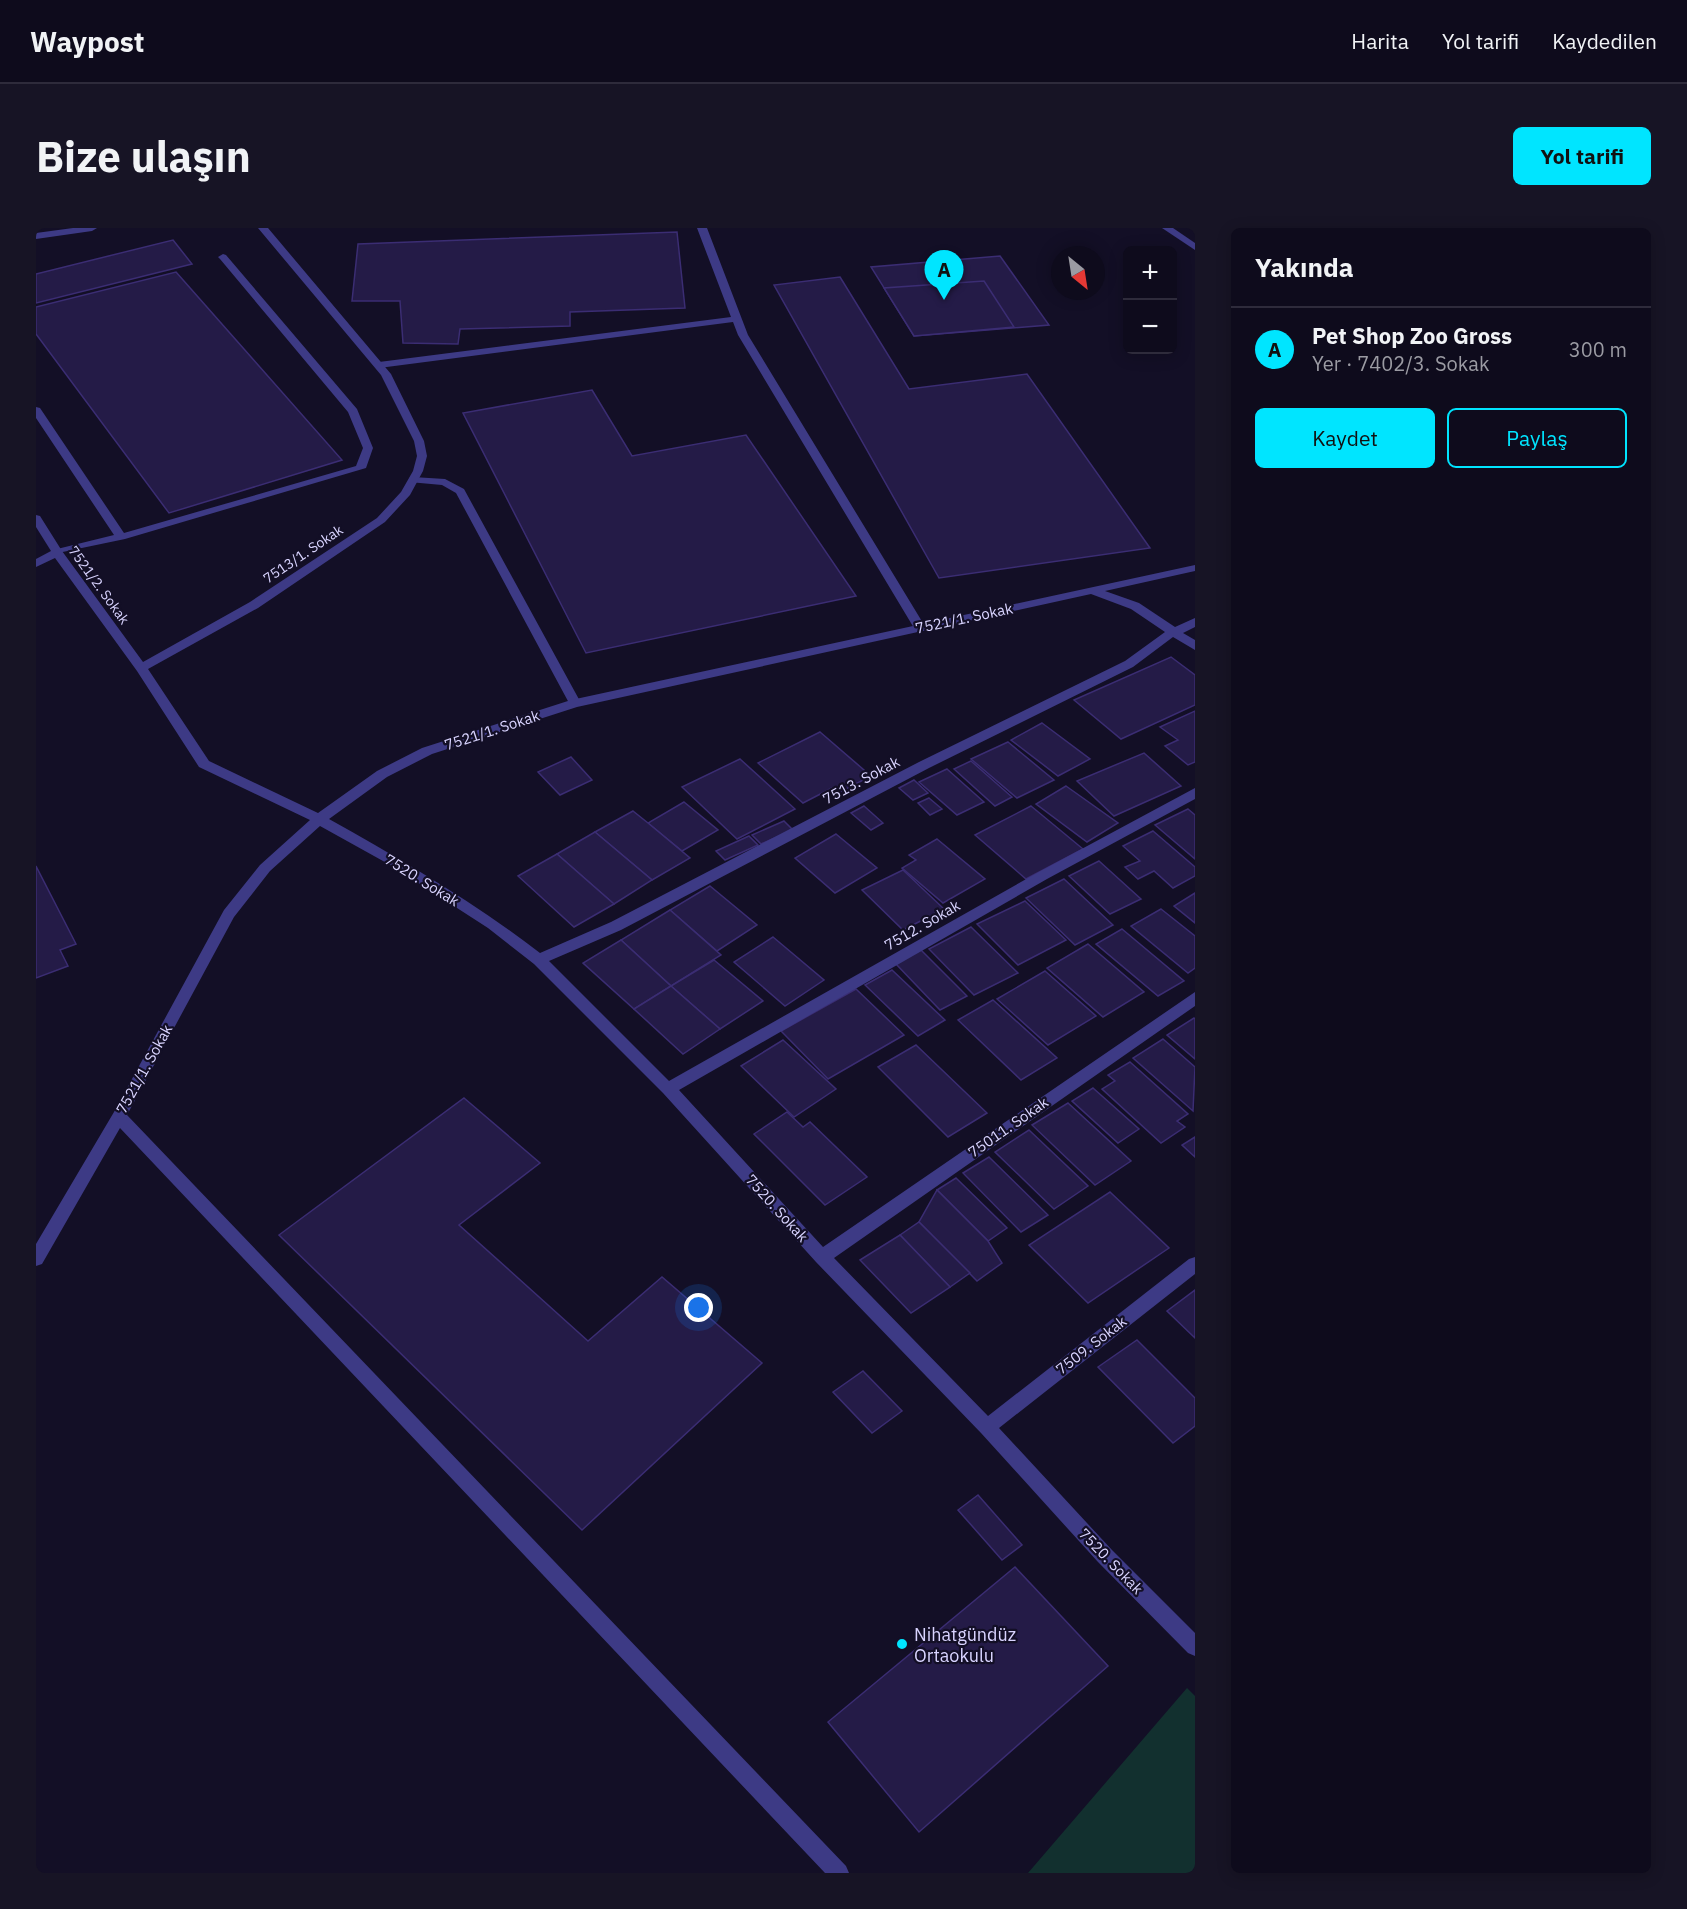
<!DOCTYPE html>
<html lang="tr">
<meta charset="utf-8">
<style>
:root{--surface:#0e0b1c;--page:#171425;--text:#f1f3f6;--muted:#9b9ba3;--line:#2e2b3b;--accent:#00e5ff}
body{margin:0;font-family:"IBM Plex Sans",sans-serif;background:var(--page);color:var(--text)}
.controls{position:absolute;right:18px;top:18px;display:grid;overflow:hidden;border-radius:9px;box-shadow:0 3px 15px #0003}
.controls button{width:54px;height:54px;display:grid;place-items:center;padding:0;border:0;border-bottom:2px solid var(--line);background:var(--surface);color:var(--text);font:30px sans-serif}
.compass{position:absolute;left:1015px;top:18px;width:54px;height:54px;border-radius:50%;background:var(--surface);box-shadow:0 3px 15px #0003;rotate:150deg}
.you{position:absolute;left:663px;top:1080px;width:21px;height:21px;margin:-15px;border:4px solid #fff;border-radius:50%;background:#1a73e8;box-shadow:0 0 0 9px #1a73e833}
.badge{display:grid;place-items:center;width:39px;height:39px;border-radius:50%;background:var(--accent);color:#111;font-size:20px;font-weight:700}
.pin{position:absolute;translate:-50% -50px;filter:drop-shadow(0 2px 3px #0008)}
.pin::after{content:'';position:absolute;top:32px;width:21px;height:18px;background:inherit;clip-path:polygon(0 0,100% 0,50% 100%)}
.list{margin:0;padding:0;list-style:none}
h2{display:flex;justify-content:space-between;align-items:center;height:78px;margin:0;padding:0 24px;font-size:26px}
h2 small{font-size:20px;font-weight:400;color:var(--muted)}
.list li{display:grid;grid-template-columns:39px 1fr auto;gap:18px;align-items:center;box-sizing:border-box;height:84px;padding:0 24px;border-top:2px solid var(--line)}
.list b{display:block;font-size:22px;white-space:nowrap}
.list p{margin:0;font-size:20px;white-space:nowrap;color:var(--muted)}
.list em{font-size:20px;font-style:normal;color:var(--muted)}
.actions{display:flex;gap:12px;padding:18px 24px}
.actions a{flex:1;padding:14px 0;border:2px solid var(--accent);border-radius:9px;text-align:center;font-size:21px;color:var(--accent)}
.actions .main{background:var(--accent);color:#111}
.map{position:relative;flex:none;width:1159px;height:1645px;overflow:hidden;border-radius:9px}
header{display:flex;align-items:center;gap:36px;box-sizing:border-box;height:84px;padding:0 30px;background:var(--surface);border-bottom:2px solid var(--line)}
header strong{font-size:28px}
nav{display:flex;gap:33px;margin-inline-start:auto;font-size:21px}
.intro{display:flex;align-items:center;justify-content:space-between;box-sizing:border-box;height:144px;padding:0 36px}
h1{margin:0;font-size:42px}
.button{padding:15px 27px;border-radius:9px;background:var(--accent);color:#111;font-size:21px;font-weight:700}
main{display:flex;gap:36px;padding:0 36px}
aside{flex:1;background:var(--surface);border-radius:9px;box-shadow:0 3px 15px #0003}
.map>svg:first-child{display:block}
</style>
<header>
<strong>Waypost</strong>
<nav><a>Harita</a><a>Yol tarifi</a><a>Kaydedilen</a></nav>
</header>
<div class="intro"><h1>Bize ulaşın</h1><a class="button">Yol tarifi</a></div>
<main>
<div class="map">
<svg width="1159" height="1645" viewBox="0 0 1159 1645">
<rect width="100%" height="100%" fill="#130f26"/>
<polygon fill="#12302f" points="1151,1460 1159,1468 1159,1645 992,1645"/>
<g fill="#241b47" stroke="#3b2d73" stroke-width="1.5">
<polygon points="641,4 649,80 534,84 534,98 424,101 422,116 367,115 364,73 316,73 322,16"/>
<polygon points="137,12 156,36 0,75 0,46"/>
<polygon points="964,28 1013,97 878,108 835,39"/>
<polygon points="140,44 306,232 133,285 0,106 0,79"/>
<polygon points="804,49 873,161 991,146 1114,320 903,350 738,57"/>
<polygon points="948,53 978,99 878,108 848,60"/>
<polygon points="556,162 596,228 710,207 820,368 550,425 427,185"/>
<polygon points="1135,429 1159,447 1159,477 1085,511 1038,472"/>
<polygon points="1159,483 1159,534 1152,537 1129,518 1142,512 1124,499"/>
<polygon points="1006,495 1054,531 1022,548 975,512"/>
<polygon points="784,504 835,548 802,565 796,560 767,575 722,535"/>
<polygon points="972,514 1018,552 981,570 935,531"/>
<polygon points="1108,525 1145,558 1078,588 1041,553"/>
<polygon points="535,529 556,552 524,567 502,544"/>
<polygon points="704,531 759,581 701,611 646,559"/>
<polygon points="935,533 976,569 959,578 918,541"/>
<polygon points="911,541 948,574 921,587 883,554"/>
<polygon points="878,552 892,565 877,572 863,560"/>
<polygon points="1030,558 1082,595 1051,614 1000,576"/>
<polygon points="893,570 906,581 894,587 882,575"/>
<polygon points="648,574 682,602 646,623 612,595"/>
<polygon points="828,578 847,595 835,602 815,585"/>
<polygon points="995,578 1047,621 990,651 939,607"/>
<polygon points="1152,581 1159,587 1159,631 1119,597"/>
<polygon points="597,583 612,595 654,630 616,652 559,604"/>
<polygon points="748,593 757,602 725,616 716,607"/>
<polygon points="1117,603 1159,639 1159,648 1137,660 1118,643 1102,651 1089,639 1104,633 1087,618"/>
<polygon points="559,604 616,652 578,676 521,626"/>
<polygon points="800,606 841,640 799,665 759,630"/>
<polygon points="713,608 722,617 689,632 680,623"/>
<polygon points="901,611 949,651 907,675 866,640 880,632 873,627"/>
<polygon points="521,626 578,676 538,699 482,648"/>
<polygon points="1063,633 1105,671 1074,686 1033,648"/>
<polygon points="0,638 40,716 24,722 32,738 0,750"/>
<polygon points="867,642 908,681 867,702 826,662"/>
<polygon points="1028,651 1077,697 1039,717 990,670"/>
<polygon points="674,658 721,697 681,723 634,682"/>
<polygon points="1159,665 1159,695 1138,678"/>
<polygon points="989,673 1030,712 982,737 941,696"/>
<polygon points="1125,681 1159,708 1159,740 1152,745 1095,698"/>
<polygon points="634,682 685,727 635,758 585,712"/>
<polygon points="935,699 982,745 938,767 893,721"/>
<polygon points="1086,701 1148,753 1122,768 1060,716"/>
<polygon points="737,709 788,752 749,778 698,734"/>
<polygon points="585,712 635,758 598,781 547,735"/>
<polygon points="1052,716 1108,764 1067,789 1011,740"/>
<polygon points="885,722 931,768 904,782 859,735"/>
<polygon points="678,732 727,773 684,801 635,758"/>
<polygon points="856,742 909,792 882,808 829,757"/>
<polygon points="1009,743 1060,788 1012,817 961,771"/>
<polygon points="635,758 684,801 647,826 598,781"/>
<polygon points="820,761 868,807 792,851 745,803"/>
<polygon points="957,772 1021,830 985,852 922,792"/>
<polygon points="1158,790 1159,791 1159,831 1131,807"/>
<polygon points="1127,811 1159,839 1157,883 1097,830"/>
<polygon points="747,812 800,861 758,889 705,838"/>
<polygon points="880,817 951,885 912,909 842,839"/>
<polygon points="1094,834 1152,886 1141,893 1149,899 1125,915 1066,861 1079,853 1072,847"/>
<polygon points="1057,860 1103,901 1082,915 1036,873"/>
<polygon points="428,870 504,935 423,997 552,1113 626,1049 726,1135 546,1302 243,1007"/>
<polygon points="1032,875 1095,933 1059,957 996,897"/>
<polygon points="751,884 767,899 774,894 831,949 789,977 718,906"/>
<polygon points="993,902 1052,958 1018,981 959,924"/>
<polygon points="1159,909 1159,929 1146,917"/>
<polygon points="953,929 1012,987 985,1004 927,945"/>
<polygon points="920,950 971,1000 952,1013 901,962"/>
<polygon points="901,962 952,1013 966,1035 941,1053 883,994"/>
<polygon points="1074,964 1133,1020 1052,1075 993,1017"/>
<polygon points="883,994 934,1045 914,1059 864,1007"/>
<polygon points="864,1007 914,1059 875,1085 824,1032"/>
<polygon points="1159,1062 1159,1110 1131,1083"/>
<polygon points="1101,1112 1159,1170 1159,1198 1137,1215 1062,1139"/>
<polygon points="827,1143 866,1183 836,1205 797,1164"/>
<polygon points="942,1267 986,1317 966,1332 922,1282"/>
<polygon points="979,1339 1072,1438 883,1604 792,1494"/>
</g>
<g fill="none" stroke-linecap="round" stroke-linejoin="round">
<g fill="#3d3a85" fill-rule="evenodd">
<polygon points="661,0 671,0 712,107 890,400 888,403 880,403 878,400 702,107 697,94 343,140 338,137 343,134 695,89"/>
<polygon points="187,26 190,27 321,181 337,220 330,240 89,311 17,326 17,322 78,307 0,190 0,179 4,180 88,305 320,238 327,220 312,184 184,31 182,29"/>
<polygon points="377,249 409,251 428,261 545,475 543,478 535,478 533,475 420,265 406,257 373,254 373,250"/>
</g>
<g fill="#3d3a85" fill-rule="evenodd">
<polygon points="37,0 61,0 56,3 0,11 0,5"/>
<path d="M222,0h10l123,146 33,67 3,15 -4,15 -13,24 -25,27 -127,86 -110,61 61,92 109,52 59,-42 45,-23 149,-48 624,-135v6l-90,20 34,12 36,24 20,-9v9l-12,6 12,7v10l-22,-13 -40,30 -204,101 -308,162 -72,31 120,120 368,-208 158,-85v11l-148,80 -368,211 144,157 372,-255v14l-361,252 154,158 201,-157 6,-2v17l-196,154 113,122 83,83v23l-7,-3 -90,-91 -117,-129 -165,-171 -153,-169 -129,-129 -46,-36 -96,-62 -72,-40 -50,45 -36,46 -107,198 719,751 3,7h-24l-705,-745 -78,136 -6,2v-22l78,-132 110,-202 36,-45 50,-45 -111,-53 -62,-96 -82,-113 -19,9v-8l15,-8 -15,-24v-12l4,1 22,35 81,111 107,-60 127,-84 24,-26 12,-21 4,-15 -3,-15 -33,-66zM1055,366l40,15 34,23 -40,29 -206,101 -308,160 -71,31c-66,-51 -138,-93 -211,-134l58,-42 45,-23 145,-47z"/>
<polygon points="1126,0 1137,0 1159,15 1159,22"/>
</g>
</g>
<circle fill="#00e5ff" stroke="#130f26" stroke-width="2" cx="866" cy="1416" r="6"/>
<g text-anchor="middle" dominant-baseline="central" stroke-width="4.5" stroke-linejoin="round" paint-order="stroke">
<g font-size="14" fill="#d9d4ff" stroke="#130f26">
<text transform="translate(267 326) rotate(-34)">7513/1. Sokak</text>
<text transform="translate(63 357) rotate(54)">7521/2. Sokak</text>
</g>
<g font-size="15" fill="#d9d4ff" stroke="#130f26">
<text transform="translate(928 390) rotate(-12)">7521/1. Sokak</text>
<text transform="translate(456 502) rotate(-18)">7521/1. Sokak</text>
<text transform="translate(825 552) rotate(-28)">7513. Sokak</text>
<text transform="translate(386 652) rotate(32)">7520. Sokak</text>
<text transform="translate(886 697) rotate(-30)">7512. Sokak</text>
<text transform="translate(108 841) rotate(-61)">7521/1. Sokak</text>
<text transform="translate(972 899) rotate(-35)">75011. Sokak</text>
<text transform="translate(741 980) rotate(48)">7520. Sokak</text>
<text transform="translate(1055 1117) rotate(-38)">7509. Sokak</text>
<text transform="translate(1075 1333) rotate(46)">7520. Sokak</text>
</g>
<g font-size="18" fill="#d9d4ff" stroke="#130f26" text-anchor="start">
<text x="878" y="1406">Nihatgündüz<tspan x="878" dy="21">Ortaokulu</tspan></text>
</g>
</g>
</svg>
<div class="controls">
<button>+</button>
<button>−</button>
</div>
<svg class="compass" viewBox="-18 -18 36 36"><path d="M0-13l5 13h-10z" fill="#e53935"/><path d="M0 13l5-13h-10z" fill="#9b9ba3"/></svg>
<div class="you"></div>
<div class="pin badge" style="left:908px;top:72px">A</div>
</div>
<aside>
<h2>Yakında<small></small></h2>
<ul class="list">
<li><span class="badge">A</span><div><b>Pet Shop Zoo Gross</b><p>Yer · 7402/3. Sokak</p></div><em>300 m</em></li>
</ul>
<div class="actions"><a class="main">Kaydet</a><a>Paylaş</a></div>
</aside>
</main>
